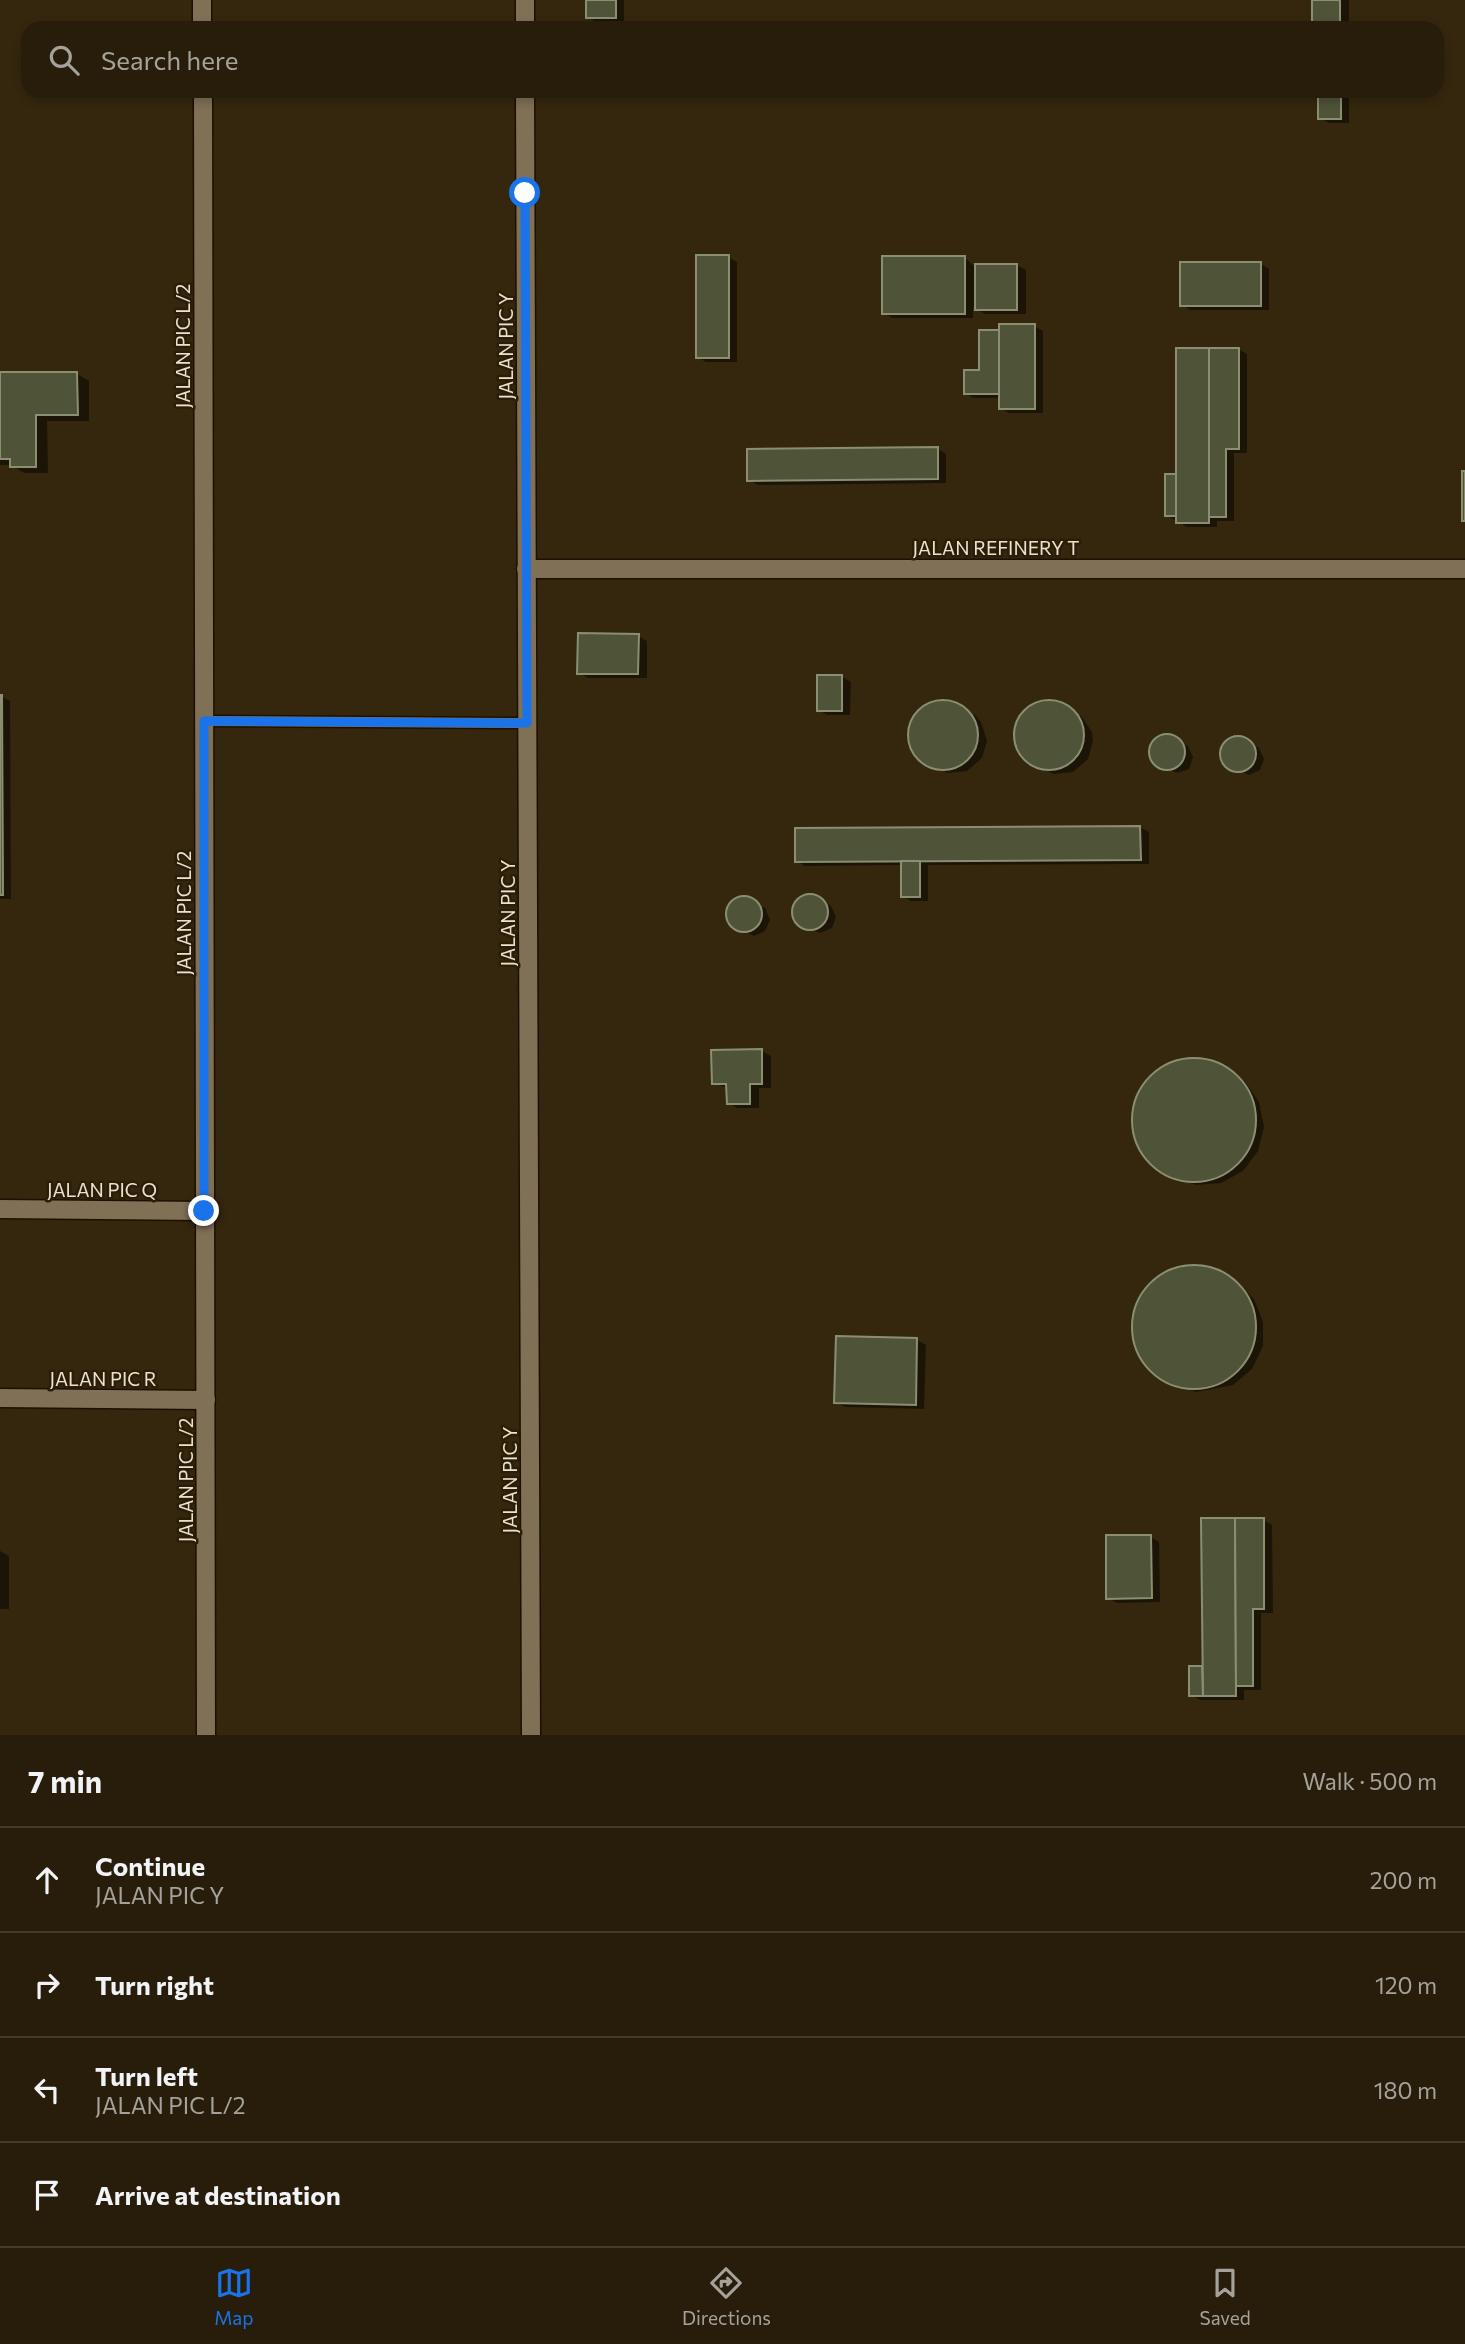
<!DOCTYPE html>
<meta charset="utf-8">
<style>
:root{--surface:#281d0a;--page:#342a18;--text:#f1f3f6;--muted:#a5a29c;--line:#443b2b;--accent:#1a73e8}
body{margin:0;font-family:Commissioner,sans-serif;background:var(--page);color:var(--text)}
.stop{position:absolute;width:21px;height:21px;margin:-16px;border:5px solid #1a73e8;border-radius:50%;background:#fff}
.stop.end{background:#1a73e8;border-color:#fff;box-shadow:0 2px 7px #0008}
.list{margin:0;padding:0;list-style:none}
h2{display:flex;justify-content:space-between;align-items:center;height:91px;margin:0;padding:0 28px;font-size:30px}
h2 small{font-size:23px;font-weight:400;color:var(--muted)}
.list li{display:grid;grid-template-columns:46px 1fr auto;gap:21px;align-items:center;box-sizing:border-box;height:105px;padding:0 28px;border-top:2px solid var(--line)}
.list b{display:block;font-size:26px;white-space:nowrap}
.list p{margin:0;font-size:23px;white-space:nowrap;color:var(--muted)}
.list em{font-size:23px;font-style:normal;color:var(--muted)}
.icon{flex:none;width:38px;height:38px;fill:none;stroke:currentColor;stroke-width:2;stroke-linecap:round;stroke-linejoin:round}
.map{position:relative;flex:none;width:1465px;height:1735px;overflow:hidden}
.search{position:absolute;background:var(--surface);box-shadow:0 4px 10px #0003;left:21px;right:21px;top:21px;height:77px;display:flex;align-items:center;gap:18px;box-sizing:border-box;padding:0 24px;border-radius:21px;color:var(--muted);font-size:26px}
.sheet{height:511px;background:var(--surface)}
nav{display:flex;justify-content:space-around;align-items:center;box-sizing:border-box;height:98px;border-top:2px solid var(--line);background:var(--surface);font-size:19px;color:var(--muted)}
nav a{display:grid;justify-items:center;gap:4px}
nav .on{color:var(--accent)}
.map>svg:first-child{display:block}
</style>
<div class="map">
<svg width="1465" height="1735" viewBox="0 0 1465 1735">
<rect width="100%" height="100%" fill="#35270e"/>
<g fill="#0007">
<polygon points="587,0 624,0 624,22 596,22 587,17"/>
<rect x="1314" y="0" width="35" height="28"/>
<polygon points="1320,91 1349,91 1349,123 1329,123 1320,118"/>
<polygon points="728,257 737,262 737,362 706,362 697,357"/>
<polygon points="965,258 973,265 1017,265 1026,270 1026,314 985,314 973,307 973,318 892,318 884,313"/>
<polygon points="1261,264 1269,269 1269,310 1190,310 1182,305"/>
<polygon points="1034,326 1043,331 1043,413 1009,413 1000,408 1000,398 974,398 965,393 980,372 1000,332"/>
<polygon points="1238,349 1247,354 1247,453 1234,453 1234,521 1217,521 1217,527 1187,527 1166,515 1178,475"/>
<polygon points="0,374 77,374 89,381 89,421 47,421 48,473 24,473 11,465 0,465"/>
<polygon points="938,449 946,454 946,483 758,485 749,480"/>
<polygon points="638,636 647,641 647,678 588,678 579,673"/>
<polygon points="842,677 851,682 850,715 827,715 819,710"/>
<polygon points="0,696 10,701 11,899 0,899"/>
<polygon points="948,702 975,715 981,722 987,741 982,758 967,771 948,773 929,765 915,752 910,734 911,725 921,709 929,704"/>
<polygon points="1054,702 1081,716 1092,732 1093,741 1088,759 1073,772 1054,774 1036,766 1021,753 1017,745 1017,726 1021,717 1036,705"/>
<polygon points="1167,736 1188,746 1193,757 1189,769 1177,773 1156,763 1151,752 1155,741"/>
<polygon points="1238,738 1259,748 1264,759 1260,770 1249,775 1227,765 1222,754 1227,742"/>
<polygon points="1140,827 1149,832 1149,864 928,865 928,901 911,901 903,896 902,865 805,866 797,861"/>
<polygon points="810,896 831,906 836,917 832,928 820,933 799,923 794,912 799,900"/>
<polygon points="743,899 765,908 770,920 765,931 754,936 732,926 728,915 732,903"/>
<polygon points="762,1051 771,1056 771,1088 759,1088 759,1108 737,1108 728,1103 728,1088 713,1083"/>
<polygon points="1189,1060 1213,1063 1245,1082 1259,1102 1264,1127 1258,1151 1243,1171 1221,1183 1196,1185 1163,1171 1144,1154 1134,1131 1135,1106 1145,1083 1165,1067"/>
<polygon points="1201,1267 1235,1281 1254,1299 1263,1322 1263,1346 1252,1369 1233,1385 1196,1392 1173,1384 1153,1371 1138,1350 1134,1326 1139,1302 1155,1282 1177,1270"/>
<polygon points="837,1338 917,1340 926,1345 924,1409 845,1407 836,1402"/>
<polygon points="1203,1520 1263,1520 1272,1525 1273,1613 1261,1613 1261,1690 1244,1690 1244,1700 1200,1700 1191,1695 1191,1668 1204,1668"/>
<polygon points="1151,1537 1159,1542 1160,1602 1117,1603 1108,1598"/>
<polygon points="0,1551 9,1556 9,1609 0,1609"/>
</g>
<g fill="#4f5337" stroke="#8b8f71" stroke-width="2">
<rect x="586" y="0" width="30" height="18"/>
<rect x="1312" y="0" width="28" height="28"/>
<rect x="1318" y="91" width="23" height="28"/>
<rect x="696" y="255" width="33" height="103"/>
<rect x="882" y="256" width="83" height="58"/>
<rect x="1180" y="262" width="81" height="44"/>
<rect x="975" y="264" width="42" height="46"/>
<rect x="999" y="324" width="36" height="85"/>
<polygon points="979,330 999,330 999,394 964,394 964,370 979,370"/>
<rect x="1176" y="348" width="33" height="175"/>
<polygon points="1209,348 1239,348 1239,449 1226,449 1226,517 1209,517"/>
<polygon points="0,372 77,372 78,415 36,415 36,467 10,467 10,459 0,459"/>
<polygon points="938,447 938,479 747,481 747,449"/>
<rect x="1462" y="471" width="3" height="50"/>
<rect x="1165" y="474" width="11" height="42"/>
<polygon points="578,633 639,634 638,674 577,674"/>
<rect x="817" y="675" width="25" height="36"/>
<polygon points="0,695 2,695 3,895 0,895"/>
<circle cx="1049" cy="735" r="35"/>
<circle cx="943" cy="735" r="35"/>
<circle cx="1167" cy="752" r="18"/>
<circle cx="1238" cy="754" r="18"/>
<polygon points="1140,826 1141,860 795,862 795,828"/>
<rect x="901" y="861" width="19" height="36"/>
<circle cx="810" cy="912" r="18"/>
<circle cx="744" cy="914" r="18"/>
<polygon points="762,1049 762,1084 750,1084 750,1104 727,1104 726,1084 712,1084 711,1050"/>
<circle cx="1194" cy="1120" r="62"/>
<circle cx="1194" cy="1327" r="62"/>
<polygon points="836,1336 917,1338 916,1405 834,1403"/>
<polygon points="1201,1518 1235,1518 1236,1696 1203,1696"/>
<polygon points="1235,1518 1264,1518 1264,1609 1253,1609 1253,1686 1236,1686"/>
<polygon points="1106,1535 1151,1535 1152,1598 1106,1599"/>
<polygon points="1189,1666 1202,1666 1203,1696 1189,1696"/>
</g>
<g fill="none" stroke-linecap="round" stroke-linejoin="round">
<defs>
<polyline id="service" points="204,721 527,723"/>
<g id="minor">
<polyline points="202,0 202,28"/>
<polyline points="525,0 525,28"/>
<polyline points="203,91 206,1735"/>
<polyline points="525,91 531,1735"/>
<polyline points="526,569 1465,569"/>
<polyline points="0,1209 204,1211"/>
<polyline points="0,1398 206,1400"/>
</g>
</defs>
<use href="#service" stroke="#1d1000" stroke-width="13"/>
<use href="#minor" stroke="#1d1000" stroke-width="21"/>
<use href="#service" stroke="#807056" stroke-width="10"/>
<use href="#minor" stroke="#807056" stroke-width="18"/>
</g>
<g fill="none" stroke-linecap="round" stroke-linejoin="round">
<polyline stroke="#1a73e8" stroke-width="9" points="204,1211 204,721 527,723 525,193"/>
</g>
<g text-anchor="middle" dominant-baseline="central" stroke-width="5" stroke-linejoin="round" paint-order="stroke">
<g font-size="19" fill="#eae1d2" stroke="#2b1e05">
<text transform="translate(182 346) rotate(-90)">JALAN PIC L/2</text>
<text transform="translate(505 346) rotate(-90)">JALAN PIC Y</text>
<text x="996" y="547">JALAN REFINERY T</text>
<text transform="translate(183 913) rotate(-90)">JALAN PIC L/2</text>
<text transform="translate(507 913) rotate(-90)">JALAN PIC Y</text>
<text x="102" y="1189">JALAN PIC Q</text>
<text x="103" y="1378">JALAN PIC R</text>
<text transform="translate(185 1480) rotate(-90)">JALAN PIC L/2</text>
<text transform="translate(509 1480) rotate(-90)">JALAN PIC Y</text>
</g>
</g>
</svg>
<div class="stop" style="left:525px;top:193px"></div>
<div class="stop end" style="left:204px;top:1211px"></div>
<div class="search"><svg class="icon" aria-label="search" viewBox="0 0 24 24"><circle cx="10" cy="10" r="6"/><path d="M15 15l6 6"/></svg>Search here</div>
</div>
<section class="sheet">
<h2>7 min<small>Walk · 500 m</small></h2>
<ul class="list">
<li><svg class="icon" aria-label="ahead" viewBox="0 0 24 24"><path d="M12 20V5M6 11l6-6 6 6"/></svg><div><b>Continue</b><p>JALAN PIC Y</p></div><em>200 m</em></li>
<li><svg class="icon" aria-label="right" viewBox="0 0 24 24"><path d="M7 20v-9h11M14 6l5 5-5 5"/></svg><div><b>Turn right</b></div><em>120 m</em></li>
<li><svg class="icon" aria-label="left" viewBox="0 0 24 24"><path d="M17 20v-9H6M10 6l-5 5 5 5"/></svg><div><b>Turn left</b><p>JALAN PIC L/2</p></div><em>180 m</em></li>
<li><svg class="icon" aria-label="arrive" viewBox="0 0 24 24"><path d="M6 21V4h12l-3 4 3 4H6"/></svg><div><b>Arrive at destination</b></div></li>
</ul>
</section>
<nav>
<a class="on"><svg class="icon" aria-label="map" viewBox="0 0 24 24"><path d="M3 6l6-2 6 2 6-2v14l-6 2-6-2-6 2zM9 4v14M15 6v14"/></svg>Map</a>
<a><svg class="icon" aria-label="directions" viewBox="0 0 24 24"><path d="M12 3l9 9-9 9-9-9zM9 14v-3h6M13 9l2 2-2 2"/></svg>Directions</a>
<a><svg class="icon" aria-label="saved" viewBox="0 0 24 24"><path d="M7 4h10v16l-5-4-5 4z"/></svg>Saved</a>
</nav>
